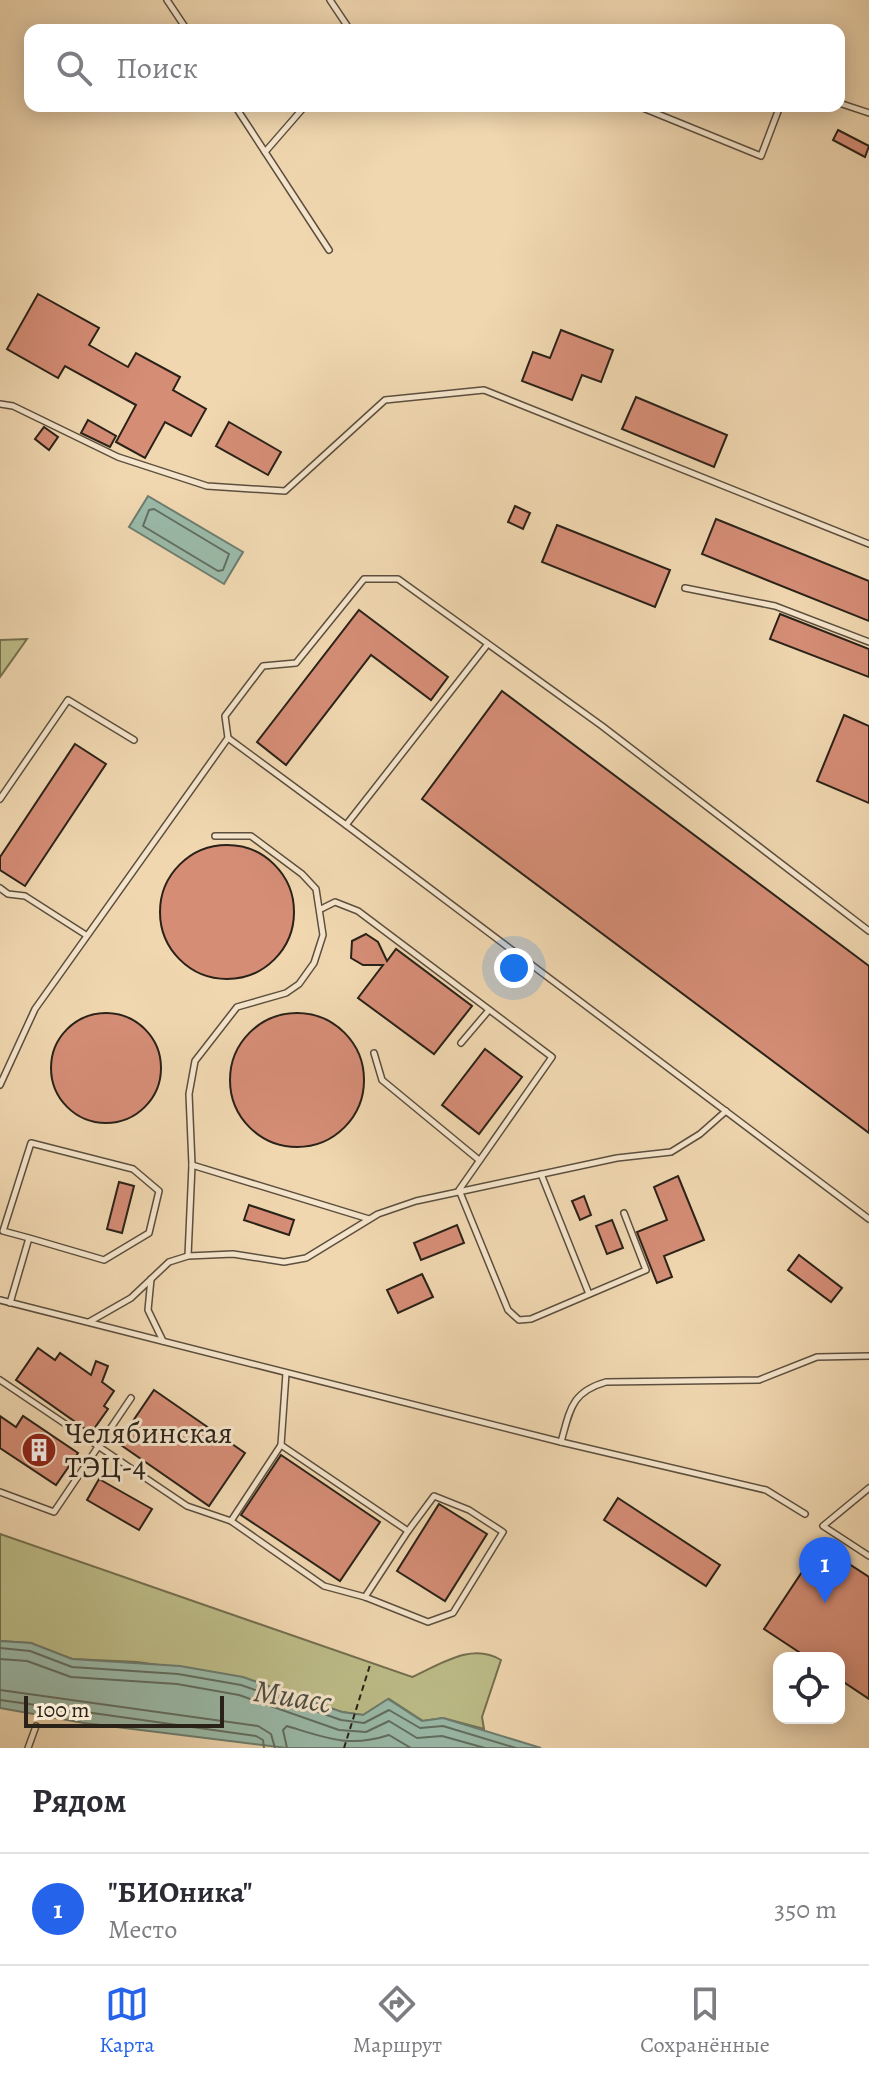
<!DOCTYPE html>
<html lang="ru">
<meta charset="utf-8">
<style>
:root{--surface:#fff;--page:#f7f7f7;--text:#2b2b33;--muted:#7c7c81;--line:#e1e1e2;--accent:#2563eb}
body{margin:0;font-family:Alegreya,serif;background:var(--page);color:var(--text)}
.controls{position:absolute;right:24px;bottom:24px;display:grid;overflow:hidden;border-radius:16px;box-shadow:0 4px 20px #0003}
.controls button{width:72px;height:72px;display:grid;place-items:center;padding:0;border:0;border-bottom:2px solid var(--line);background:var(--surface);color:var(--text);font:40px sans-serif}
.scale{position:absolute;left:24px;bottom:20px;width:200px;box-sizing:border-box;padding-left:8px;border:4px solid #2a2218;border-top:0;font-size:22px;line-height:28px;white-space:nowrap;color:#2a2218;-webkit-text-stroke:6px #f5e5cc;paint-order:stroke}
.you{position:absolute;left:514px;top:968px;width:28px;height:28px;margin:-20px;border:6px solid #fff;border-radius:50%;background:#1a73e8;box-shadow:0 0 0 12px #1a73e833}
.badge{display:grid;place-items:center;width:52px;height:52px;border-radius:50%;background:var(--accent);color:#fff;font-size:26px;font-weight:700}
.pin{position:absolute;translate:-50% -66px;filter:drop-shadow(0 2px 4px #0008)}
.pin::after{content:'';position:absolute;top:42px;width:28px;height:24px;background:inherit;clip-path:polygon(0 0,100% 0,50% 100%)}
.list{margin:0;padding:0;list-style:none}
h2{display:flex;justify-content:space-between;align-items:center;height:104px;margin:0;padding:0 32px;font-size:34px}
h2 small{font-size:26px;font-weight:400;color:var(--muted)}
.list li{display:grid;grid-template-columns:52px 1fr auto;gap:24px;align-items:center;box-sizing:border-box;height:112px;padding:0 32px;border-top:2px solid var(--line)}
.list b{display:block;font-size:30px;white-space:nowrap}
.list p{margin:0;font-size:26px;white-space:nowrap;color:var(--muted)}
.list em{font-size:26px;font-style:normal;color:var(--muted)}
.icon{flex:none;width:44px;height:44px;fill:none;stroke:currentColor;stroke-width:2;stroke-linecap:round;stroke-linejoin:round}
.map{position:relative;flex:none;width:869px;height:1748px;overflow:hidden}
.search{position:absolute;background:var(--surface);box-shadow:0 4px 20px #0003;left:24px;right:24px;top:24px;height:88px;display:flex;align-items:center;gap:20px;box-sizing:border-box;padding:0 28px;border-radius:16px;color:var(--muted);font-size:30px}
.sheet{height:216px;background:var(--surface)}
nav{display:flex;justify-content:space-around;align-items:center;box-sizing:border-box;height:112px;border-top:2px solid var(--line);background:var(--surface);font-size:22px;color:var(--muted)}
nav a{display:grid;justify-items:center;gap:4px}
nav .on{color:var(--accent)}
.map>svg:first-child{display:block}
</style>
<div class="map">
<svg width="869" height="1748" viewBox="0 0 869 1748">
<rect width="100%" height="100%" fill="#f0d7b0"/>
<filter id="stains"><feTurbulence type="fractalNoise" baseFrequency=".0025" numOctaves="4"/><feColorMatrix values="0 0 0 0 .2 0 0 0 0 .09 0 0 0 0 .02 0 0 0 .5 -.17"/></filter>
<radialGradient id="worn" r=".72"><stop offset=".6" stop-color="#630" stop-opacity="0"/><stop offset="1" stop-color="#630" stop-opacity=".3"/></radialGradient>
<g fill="#bdbd89" stroke="#747050" stroke-width="2">
<polygon points="27,639 0,677 0,640"/>
<path d="M0,1534l412,143c29,-13 60,-35 89,-17l-19,57 2,12 -41,-11 -20,3 -34,-22 -26,16 -21,-3 -133,-40 -72,-10 -65,-3 -41,-16 -31,-2z"/>
</g>
<g fill="#9abaa9" stroke="#6d7d6f" stroke-width="2">
<polygon points="148,496 243,552 224,584 129,527"/>
<polygon points="0,1641 31,1643 72,1659 180,1666 243,1677 342,1712 363,1715 388,1699 422,1721 443,1718 541,1748 287,1748 84,1723 0,1708"/>
</g>
<g fill="none" stroke-linecap="round" stroke-linejoin="round">
<g stroke="#626e60" stroke-width="2">
<polygon points="154,509 229,554 223,570 218,571 143,526 149,510"/>
<polyline points="0,1648 30,1651 72,1667 178,1674 241,1685 341,1720 364,1723 389,1710 420,1728 443,1726 516,1748"/>
<polyline points="0,1659 27,1661 71,1677 177,1684 239,1695 339,1730 366,1732 389,1721 417,1738 442,1736 485,1748"/>
<polyline points="0,1690 258,1726 271,1734 275,1748"/>
<polyline points="0,1700 256,1736 263,1740 264,1748"/>
<path d="M287,1748l-4,-18 4,-4c39,12 62,22 102,9l22,13"/>
</g>
</g>
<g fill="#d58d76" stroke="#2a2218" stroke-width="2">
<polygon points="838,130 869,146 865,157 833,140"/>
<polygon points="38,294 99,328 89,345 128,367 136,353 180,377 173,390 206,409 191,436 165,422 145,458 116,442 136,405 65,366 58,378 7,349"/>
<polygon points="561,330 613,350 601,382 582,375 572,400 522,381 533,352 550,358"/>
<polygon points="636,397 727,435 714,467 622,429"/>
<polygon points="88,420 116,436 110,447 81,433"/>
<polygon points="229,422 281,452 268,475 216,446"/>
<polygon points="44,427 58,437 49,450 35,439"/>
<polygon points="515,506 530,513 523,529 508,522"/>
<polygon points="716,519 869,581 869,621 702,554"/>
<polygon points="557,525 670,570 655,607 542,562"/>
<polygon points="359,610 448,677 431,700 371,655 286,765 257,742"/>
<polygon points="780,614 869,649 869,677 770,639"/>
<polygon points="502,691 869,966 869,1133 422,799"/>
<polygon points="844,715 869,726 869,803 817,781"/>
<polygon points="75,744 106,764 25,886 0,870 0,857"/>
<circle cx="227" cy="912" r="67"/>
<polygon points="366,934 378,942 387,961 396,949 472,1006 434,1054 358,998 383,965 363,965 351,958 352,941"/>
<circle cx="297" cy="1080" r="67"/>
<circle cx="106" cy="1068" r="55"/>
<polygon points="485,1049 522,1077 479,1134 442,1105"/>
<polygon points="678,1176 704,1240 664,1256 672,1277 657,1283 637,1232 667,1220 654,1187"/>
<polygon points="119,1182 134,1186 122,1233 107,1229"/>
<polygon points="584,1196 591,1215 580,1220 572,1201"/>
<polygon points="249,1205 294,1220 289,1235 244,1220"/>
<polygon points="612,1220 623,1248 607,1254 596,1226"/>
<polygon points="457,1225 464,1243 421,1260 414,1243"/>
<polygon points="799,1255 842,1288 831,1302 788,1270"/>
<polygon points="422,1274 433,1297 398,1313 387,1290"/>
<polygon points="38,1348 55,1360 60,1353 91,1375 96,1361 108,1366 102,1382 114,1391 104,1406 108,1409 91,1433 16,1380"/>
<polygon points="154,1390 245,1453 209,1506 118,1443"/>
<polygon points="0,1416 16,1427 23,1416 78,1453 56,1485 0,1448"/>
<polygon points="281,1455 380,1522 340,1581 241,1515"/>
<polygon points="99,1479 152,1509 139,1530 87,1500"/>
<polygon points="618,1498 720,1565 706,1586 604,1520"/>
<polygon points="439,1504 487,1534 445,1601 397,1571"/>
<polygon points="820,1545 869,1577 869,1699 839,1679 839,1658 808,1658 764,1629"/>
</g>
<g fill="none" stroke-linecap="round" stroke-linejoin="round">
<defs>
<g id="service">
<polyline points="167,0 187,30"/>
<polyline points="330,0 350,30"/>
<polyline points="839,103 869,113"/>
<polyline points="235,106 329,250"/>
<polyline points="638,106 761,156 780,106"/>
<polyline points="265,152 305,106"/>
<polyline points="0,404 13,406 118,457 207,486 285,491 385,400 484,390 869,544"/>
<polyline points="685,588 775,606 869,642"/>
<polyline points="228,738 346,825 487,645"/>
<polyline points="0,799 68,700 134,740"/>
<polyline points="346,825 869,1219"/>
<polyline points="0,888 8,894 25,896 86,935"/>
<polyline points="321,909 335,902 358,911 552,1057 459,1190 508,1310 519,1320 531,1319 646,1270 624,1213"/>
<polyline points="461,1043 489,1010"/>
<polyline points="374,1053 382,1080 479,1160"/>
<polyline points="0,1085 35,1009 228,738 225,716 263,666 296,663 364,579 398,579 602,726 869,931"/>
<polyline points="192,1165 369,1219"/>
<polyline points="541,1174 589,1294"/>
<polyline points="188,1256 192,1165 189,1094 195,1061 237,1007 286,993 299,984 314,963 323,935 316,889 302,874 251,836 215,836"/>
<polyline points="151,1279 148,1310 163,1341"/>
<polyline points="0,1300 561,1442 766,1490 805,1514"/>
<polyline points="10,1303 29,1238 104,1260 149,1233 159,1191 133,1169 31,1143 3,1231 29,1238"/>
<polyline points="89,1322 131,1298 169,1262 188,1256 233,1254 284,1262 306,1258 378,1214 416,1201 617,1158 671,1152 700,1134 726,1111"/>
<polyline points="0,1380 187,1506 231,1521 324,1586 365,1597 428,1622 453,1613 503,1532 469,1510 434,1496 408,1531 281,1445"/>
<path d="M561,1442c9,-32 10,-50 45,-60l153,-2 58,-23 52,-1"/>
<polyline points="869,1488 823,1526 869,1556"/>
<polyline points="0,1492 54,1512 131,1398"/>
<polyline points="231,1521 281,1445 286,1373"/>
<polyline points="365,1597 408,1531"/>
<polyline points="28,1748 36,1726"/>
</g>
</defs>
<use href="#service" stroke="#5c4f3e" stroke-width="8"/>
<polyline stroke="#2a2218" stroke-width="2" stroke-dasharray="6 4" stroke-linecap="butt" points="344,1748 370,1665"/>
<use href="#service" stroke="#f5e5cc" stroke-width="5"/>
</g>
<defs>
<symbol id="building-disc" viewBox="-11 -11 22 22"><circle r="9.5" fill="#8f2418" stroke="#f5e5cc"/><path d="M-4-6H4V6H1V3H-1V6H-4ZM-2.5-4.3h1.7v1.8h-1.7ZM.8-4.3h1.7v1.8H.8ZM-2.5-1h1.7V.8h-1.7ZM.8-1h1.7V.8H.8Z" fill="#fff"/></symbol>
</defs>
<g fill-rule="evenodd">
<use href="#building-disc" x="19" y="1430" width="40" height="40"/>
</g>
<g text-anchor="middle" dominant-baseline="central" stroke-width="6" stroke-linejoin="round" paint-order="stroke">
<g font-size="30" fill="#2a2218" stroke="#f5e5cc" text-anchor="start">
<text x="65" y="1433">Челябинская<tspan x="65" dy="34">ТЭЦ-4</tspan></text>
</g>
<g font-size="32" font-style="italic" fill="#4c5044" stroke="#f5e5cc">
<text transform="translate(293 1696) rotate(9)">Миасс</text>
</g>
</g>
<rect width="100%" height="100%" filter="url(#stains)"/>
<rect width="100%" height="100%" fill="url(#worn)"/>
</svg>
<div class="controls">
<button><svg class="icon" aria-label="locate" viewBox="0 0 24 24"><circle cx="12" cy="12" r="6"/><path d="M12 2v4M12 18v4M2 12h4M18 12h4"/></svg></button>
</div>
<div class="scale">100 m</div>
<div class="you"></div>
<div class="pin badge" style="left:825px;top:1603px">1</div>
<div class="search"><svg class="icon" aria-label="search" viewBox="0 0 24 24"><circle cx="10" cy="10" r="6"/><path d="M15 15l6 6"/></svg>Поиск</div>
</div>
<section class="sheet">
<h2>Рядом<small></small></h2>
<ul class="list">
<li><span class="badge">1</span><div><b>&quot;БИОника&quot;</b><p>Место</p></div><em>350 m</em></li>
</ul>
</section>
<nav>
<a class="on"><svg class="icon" aria-label="map" viewBox="0 0 24 24"><path d="M3 6l6-2 6 2 6-2v14l-6 2-6-2-6 2zM9 4v14M15 6v14"/></svg>Карта</a>
<a><svg class="icon" aria-label="directions" viewBox="0 0 24 24"><path d="M12 3l9 9-9 9-9-9zM9 14v-3h6M13 9l2 2-2 2"/></svg>Маршрут</a>
<a><svg class="icon" aria-label="saved" viewBox="0 0 24 24"><path d="M7 4h10v16l-5-4-5 4z"/></svg>Сохранённые</a>
</nav>
